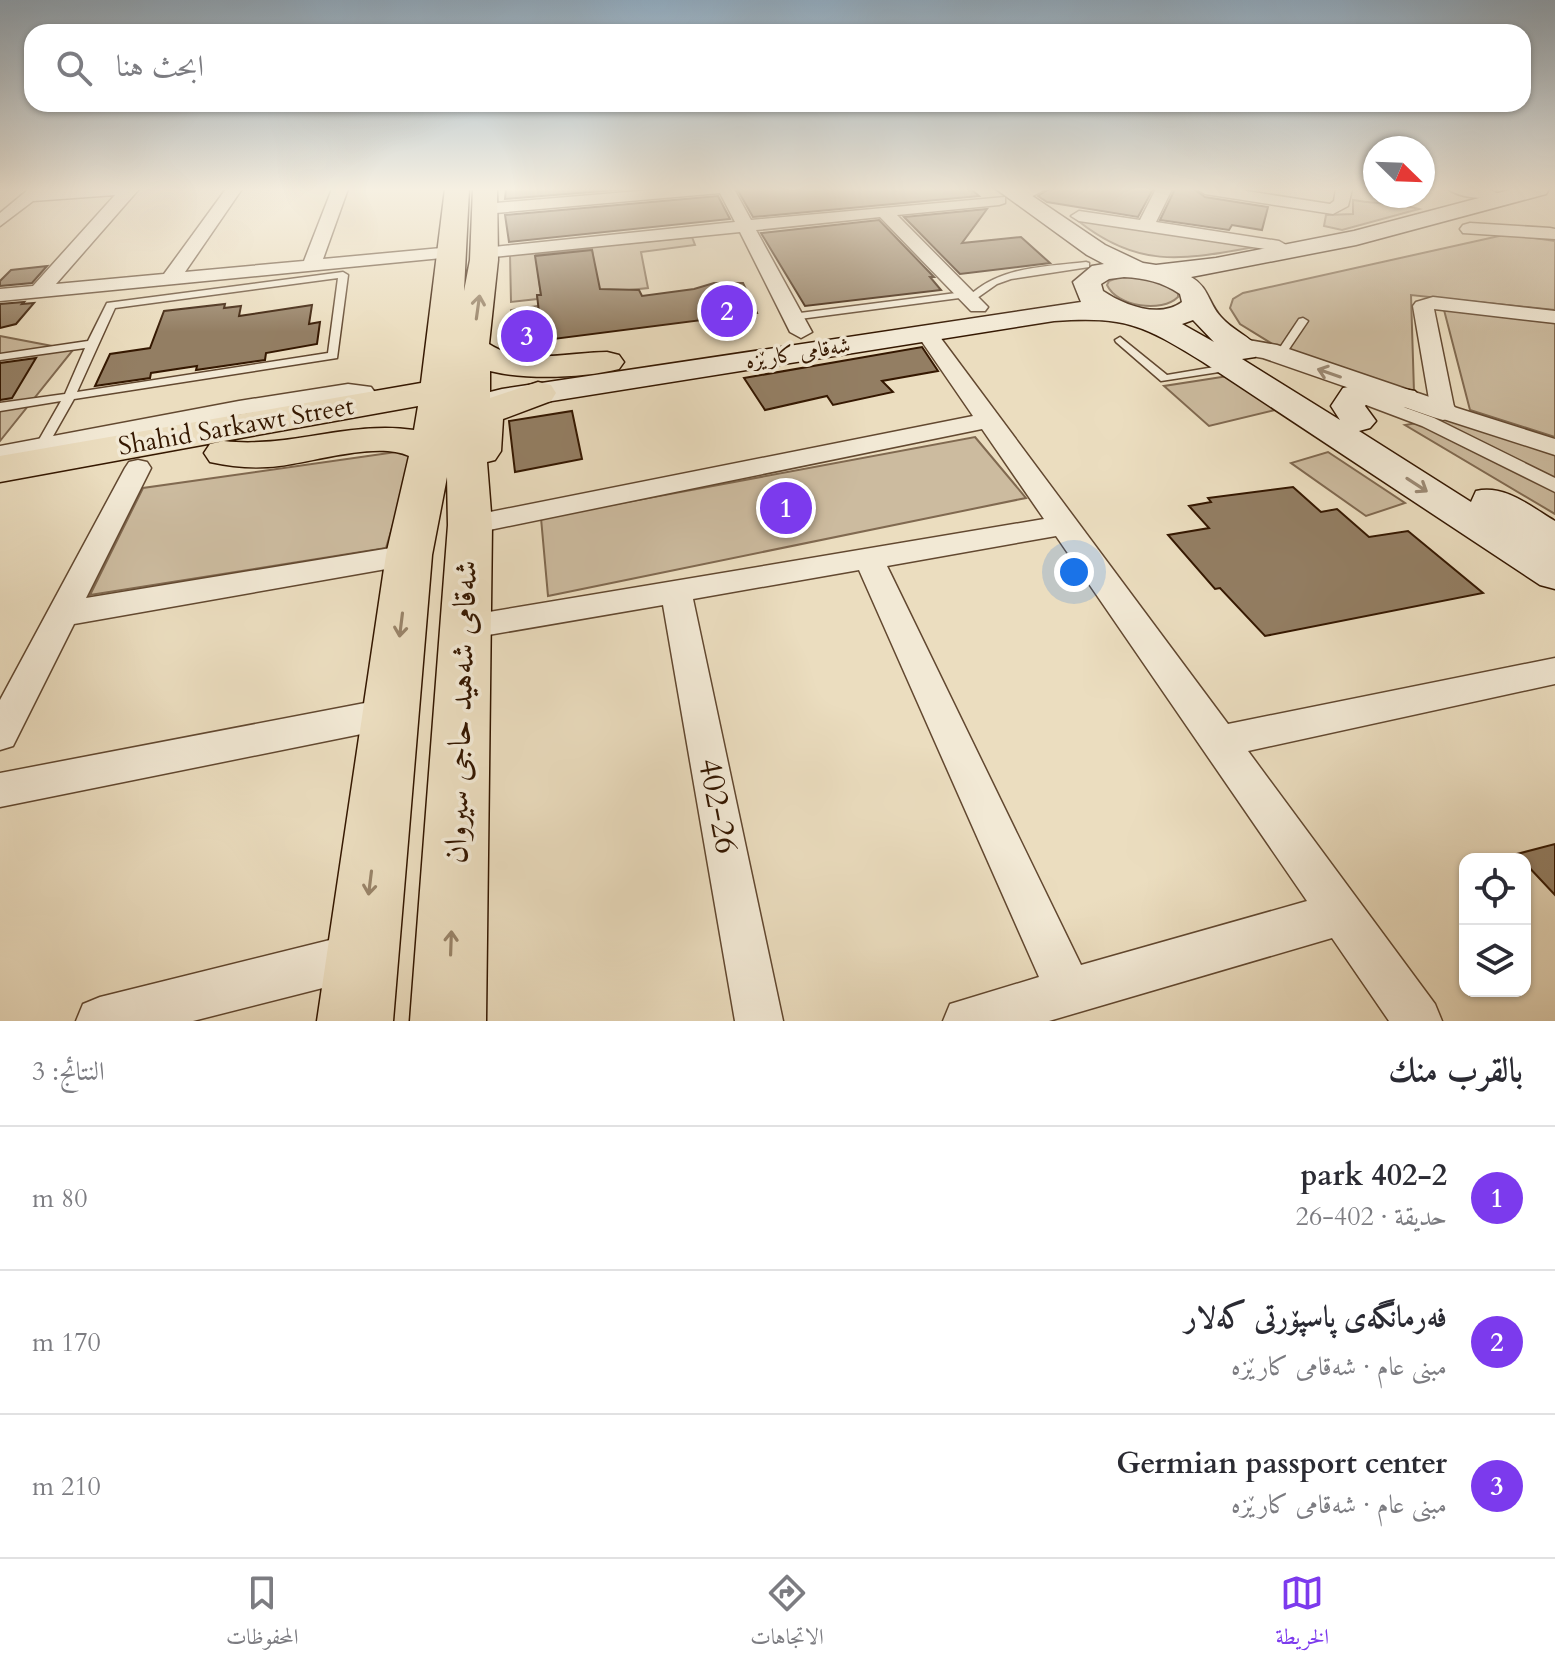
<!DOCTYPE html>
<html lang="ar">
<meta charset="utf-8">
<style>
:root{--surface:#fff;--page:#f2f2f3;--text:#2b2b33;--muted:#7c7c81;--line:#e1e1e2;--accent:#7c3aed}
body{margin:0;font-family:Cardo,Amiri,serif;background:var(--page);color:var(--text);direction:rtl}
.controls{position:absolute;right:24px;bottom:24px;display:grid;overflow:hidden;border-radius:16px;box-shadow:0 2px 6px #0004}
.controls button{width:72px;height:72px;display:grid;place-items:center;padding:0;border:0;border-bottom:2px solid var(--line);background:var(--surface);color:var(--text);font:40px sans-serif}
.compass{position:absolute;left:1363px;top:136px;width:72px;height:72px;border-radius:50%;background:var(--surface);box-shadow:0 2px 6px #0004;rotate:113deg}
.you{position:absolute;left:1074px;top:572px;width:28px;height:28px;margin:-20px;border:6px solid #fff;border-radius:50%;background:#1a73e8;box-shadow:0 0 0 12px #1a73e833}
.badge{display:grid;place-items:center;width:52px;height:52px;border-radius:50%;background:var(--accent);color:#fff;font-size:26px;font-weight:700}
.pin{position:absolute;translate:-50% -50%;border:4px solid #fff;box-shadow:0 2px 8px #0006}
.list{margin:0;padding:0;list-style:none}
h2{display:flex;justify-content:space-between;align-items:center;height:104px;margin:0;padding:0 32px;font-size:34px}
h2 small{font-size:26px;font-weight:400;color:var(--muted)}
.list li{display:grid;grid-template-columns:52px 1fr auto;gap:24px;align-items:center;box-sizing:border-box;height:144px;padding:0 32px;border-top:2px solid var(--line)}
.list b{display:block;font-size:30px;white-space:nowrap}
.list p{margin:0;font-size:26px;white-space:nowrap;color:var(--muted)}
.list em{font-size:26px;font-style:normal;color:var(--muted)}
.icon{flex:none;width:44px;height:44px;fill:none;stroke:currentColor;stroke-width:2;stroke-linecap:round;stroke-linejoin:round}
.map{position:relative;flex:none;width:1555px;height:1021px;overflow:hidden;direction:ltr}
.search{position:absolute;background:var(--surface);box-shadow:0 2px 6px #0004;left:24px;right:24px;top:24px;height:88px;display:flex;align-items:center;gap:20px;box-sizing:border-box;padding:0 28px;border-radius:24px;color:var(--muted);font-size:30px}
.sheet{height:536px;background:var(--surface)}
nav{display:flex;justify-content:space-around;align-items:center;box-sizing:border-box;height:112px;border-top:2px solid var(--line);background:var(--surface);font-size:22px;color:var(--muted)}
nav a{display:grid;justify-items:center;gap:4px}
nav .on{color:var(--accent)}
.map>svg:first-child{display:block}
</style>
<div class="map">
<svg width="1555" height="1021" viewBox="0 0 1555 1021">
<rect width="100%" height="100%" fill="#ebddbf"/>
<filter id="stains"><feTurbulence type="fractalNoise" baseFrequency=".0025" numOctaves="4"/><feColorMatrix values="0 0 0 0 .2 0 0 0 0 .09 0 0 0 0 .02 0 0 0 .5 -.17"/></filter>
<radialGradient id="worn" r=".72"><stop offset=".6" stop-color="#630" stop-opacity="0"/><stop offset="1" stop-color="#630" stop-opacity=".3"/></radialGradient>
<g fill="#ccbb9f" stroke="#806950" stroke-width="2">
<path d="M1353,200c23,4 43,3 66,9l-77,21 -18,-4 2,-11 27,-1z"/>
<path d="M1077,220l177,27c-72,13 -116,22 -177,-27z"/>
<polygon points="1508,234 1555,241 1555,310 1411,295 1414,392 1274,345 1240,324 1230,308 1233,299 1243,293"/>
<polygon points="692,237 695,245 641,252 648,288 591,294 594,263 592,249 536,255 541,295 537,295 537,299 511,302 510,255"/>
<path d="M1123,276l34,3 21,13v5c-16,16 -61,10 -71,-12l2,-4z"/>
<polygon points="538,306 540,321 549,320 545,324 547,344 513,348 511,310"/>
<polygon points="1444,310 1555,323 1555,437 1470,410"/>
<polygon points="0,336 73,350 0,441"/>
<polygon points="1228,376 1279,409 1209,426 1164,386"/>
<polygon points="1447,418 1555,455 1555,514 1405,425"/>
<polygon points="975,437 1026,498 548,596 541,518"/>
<polygon points="396,452 411,456 412,461 386,548 90,595 143,488"/>
<polygon points="1328,452 1405,503 1366,516 1291,463"/>
</g>
<g fill="#937e63" stroke="#341700" stroke-width="2">
<polygon points="506,189 628,189 505,199"/>
<polygon points="737,189 971,189 979,196 753,217"/>
<polygon points="1049,189 1153,189 1138,217 1047,202 1038,196"/>
<polygon points="1175,189 1194,189 1205,197 1268,207 1262,230 1232,225 1229,230 1160,220"/>
<polygon points="718,196 730,219 509,242 505,215"/>
<polygon points="987,209 962,243 1021,237 1050,263 960,274 904,217"/>
<polygon points="879,220 934,277 930,277 941,290 805,306 761,233"/>
<polygon points="592,250 600,289 639,290 642,296 694,289 714,283 743,283 757,313 546,340 544,320 540,321 537,295 541,295 535,256"/>
<polygon points="47,266 32,283 0,286 0,281 11,270"/>
<polygon points="24,302 22,304 34,303 16,324 0,328 0,304"/>
<polygon points="225,304 224,308 241,306 239,316 312,305 309,324 320,322 317,344 266,353 265,360 196,370 197,366 151,373 150,378 95,386 110,354 150,348 164,311"/>
<polygon points="922,347 938,371 882,381 893,392 833,405 827,396 765,410 744,378"/>
<polygon points="36,358 12,398 0,400 0,363"/>
<polygon points="572,411 582,459 515,472 509,421"/>
<polygon points="1293,487 1321,512 1337,509 1369,537 1408,531 1483,593 1265,636 1220,588 1215,589 1168,535 1209,528 1189,506 1211,502 1208,498"/>
<polygon points="1555,844 1555,895 1525,863 1525,859 1517,854"/>
</g>
<g fill="none" stroke-linecap="round" stroke-linejoin="round">
<defs>
<g id="service">
<path d="M1086,262l3,1v4l-78,12 -14,5 -27,19 -5,-3 2,-3 -175,23 -5,-3 5,-3 172,-22 3,1 1,4c31,-31 77,-30 118,-35z"/>
<path d="M343,272l5,3 -11,83 -263,41 -30,53 -6,4 -6,-4 29,-51 -61,10v-8l65,-9 20,-46 -85,12v-6l88,-13 19,-38zM338,278l-10,75 -251,39 38,-84z"/>
<polygon points="1303,318 1308,321 1285,355 1280,358 1276,357 1275,355 1299,319"/>
<polygon points="1120,337 1167,375 1232,364 1238,367 1232,370 1161,381 1116,342 1115,340"/>
</g>
<polygon id="pedestrian" points="1359,391 1434,418 1555,478 1555,492 1422,426 1353,400 1351,396"/>
<g id="minor">
<polygon points="29,189 139,189 56,284 164,274 226,189 242,189 185,272 304,261 332,189 348,189 323,259 452,247 461,252 452,257 0,301 0,289 33,286 115,195 33,201 0,226 0,213"/>
<polygon points="663,189 734,189 751,220 1005,197 1005,203 999,205 897,215 988,307 985,311 971,311 880,217 756,230 812,332 801,338 790,332 740,232 484,258 475,253 484,248 735,222 720,193 484,214 476,209 484,204"/>
<polygon points="1025,189 1046,189 1025,200 1013,200 1013,194"/>
<polygon points="1156,189 1172,189 1156,222 1279,241 1288,246 1279,251 1079,221 1071,216 1079,211 1140,220"/>
<polygon points="1197,189 1234,189 1330,204 1334,201 1336,189 1352,189 1348,206 1333,214 1205,194"/>
<path d="M1448,189h40l11,5c-10,8 -41,3 -51,-5z"/>
<polygon points="1433,297 1555,311 1555,323 1434,309 1454,407 1555,439 1555,455 1434,416 1431,411 1413,306 1416,302"/>
<path d="M927,327l7,2 294,395 327,-66v26l-307,67 187,253 7,17h-53l-57,-83 -283,83h-106l7,-17 89,-27 -180,-407 -166,29 90,422h-48l-72,-416 -198,34 -12,-3 -4,-9 4,-9 591,-99 -62,-90 -512,105 -10,-2 -4,-7 4,-7 10,-2 503,-100 -57,-83zM1056,536l251,365 -226,64 -194,-399z"/>
<polygon points="348,384 371,387 382,402 378,407 362,407 356,399 348,398 239,415 0,462 0,446 239,401"/>
<polygon points="138,460 147,462 151,468 86,598 409,545 420,548 424,555 420,562 409,565 74,624 13,746 0,750 0,700 125,468 129,462"/>
<polygon points="391,698 404,703 409,713 404,723 391,728 0,807 0,773"/>
<polygon points="362,932 378,939 385,955 378,971 362,978 193,1021 76,1021 83,1004 100,997"/>
</g>
<g id="tertiary">
<polygon points="1470,223 1550,228 1555,229 1555,239 1463,233 1460,229 1463,225"/>
<polygon points="1237,338 1277,345 1453,405 1458,411 1453,417 1443,420 1433,417 1263,358 1228,352 1224,346 1228,340"/>
</g>
<path id="secondary" d="M996,189h26l83,56 38,18 13,2 60,-7 138,-27 159,-42h36l-3,5 -190,51 -165,32c18,10 17,26 30,40 11,13 29,19 39,33l-5,7 -13,2 98,61 -9,-14 12,-18 25,-5 47,8 5,7 -5,7 -12,3 -36,-5 -2,3 11,15 -6,7 -11,3 112,71 5,-11c29,-7 55,16 79,30v68l-15,-4 -337,-223c-60,-37 -77,-46 -149,-41l-552,88 -12,-3 -5,-7 5,-7 12,-3 579,-87 -8,-20 19,-16 12,-2 -17,-9zM1124,277c21,1 38,5 56,17l2,8c-23,17 -58,3 -79,-11l-2,-7 8,-5zM1193,320l21,22 -32,-18z"/>
<path id="primary" d="M445,189h24l-5,102 6,-31 3,-71h24l1,71 -9,84c33,22 81,8 118,8l12,3 5,7 -5,7c-36,9 -93,11 -129,2v27l48,-16 13,3 5,8 -5,8 -48,18 -2,32 -6,9 -8,2 5,63 -6,496h-76l38,-496 -1,-48 -15,78 -39,466h-76l69,-466 23,-99c-31,-15 -96,6 -130,10 -24,3 -46,1 -69,-4l-6,-9 6,-9 14,-3 -224,41v-26l421,-73zM418,406l-4,24c-64,-10 -126,19 -190,11z"/>
</defs>
<use href="#service" stroke="#624830" stroke-width="3"/>
<use href="#pedestrian" stroke="#624830" stroke-width="3"/>
<use href="#minor" stroke="#624830" stroke-width="3"/>
<use href="#tertiary" stroke="#624830" stroke-width="3"/>
<use href="#secondary" stroke="#341700" stroke-width="3"/>
<use href="#primary" stroke="#341700" stroke-width="3"/>
<use href="#service" fill="#f2e9d5" fill-rule="evenodd"/>
<use href="#pedestrian" fill="#f2e9d5" fill-rule="evenodd"/>
<use href="#minor" fill="#f2e9d5" fill-rule="evenodd"/>
<use href="#tertiary" fill="#f2e9d5" fill-rule="evenodd"/>
<use href="#secondary" fill="#f2e9d5" fill-rule="evenodd"/>
<use href="#primary" fill="#ebddbf" fill-rule="evenodd"/>
</g>
<defs><path id="oneway-shaft" d="M-6 0H5M1.5-3L5.5 0L1.5 3" fill="none" stroke-width="1.6" stroke-linecap="round" stroke-linejoin="round" transform="scale(2)"/></defs>
<g stroke="#998469">
<use href="#oneway-shaft" transform="translate(478 307) rotate(-82)"/>
<use href="#oneway-shaft" transform="translate(401 625) rotate(97)"/>
<use href="#oneway-shaft" transform="translate(370 883) rotate(97)"/>
<use href="#oneway-shaft" transform="translate(451 943) rotate(-88)"/>
</g>
<g stroke="#9c8a75">
<use href="#oneway-shaft" transform="translate(1329 373) rotate(-161)"/>
<use href="#oneway-shaft" transform="translate(1417 485) rotate(33)"/>
</g>
<linearGradient id="sky" x2="0" y2="1"><stop stop-color="#90aabe"/><stop offset="0.57" stop-color="#f6f0e2"/><stop offset="1" stop-color="#f6f0e2" stop-opacity="0"/></linearGradient>
<rect width="1555" height="332" fill="url(#sky)"/>
<g text-anchor="middle" dominant-baseline="central" stroke-width="7" stroke-linejoin="round" paint-order="stroke">
<g font-size="22" fill="#341700" stroke="#f2e9d5">
<text transform="translate(798 353) rotate(-9)">شەقامی کارێزە</text>
</g>
<g font-size="26" fill="#341700" stroke="#f2e9d5">
<text transform="translate(236 426) rotate(-10)">Shahid Sarkawt Street</text>
</g>
<g font-size="32" fill="#341700" stroke="#f2e9d5">
<text transform="translate(461 712) rotate(-88)">شەقامی شەهید حاجی سیروان</text>
<text transform="translate(718 806) rotate(79)">402-26</text>
</g>
</g>
<rect width="100%" height="100%" filter="url(#stains)"/>
<rect width="100%" height="100%" fill="url(#worn)"/>
</svg>
<div class="controls">
<button><svg class="icon" aria-label="locate" viewBox="0 0 24 24"><circle cx="12" cy="12" r="6"/><path d="M12 2v4M12 18v4M2 12h4M18 12h4"/></svg></button>
<button><svg class="icon" aria-label="layers" viewBox="0 0 24 24"><path d="M12 4l9 5-9 5-9-5zM3 14l9 5 9-5"/></svg></button>
</div>
<svg class="compass" viewBox="-18 -18 36 36"><path d="M0-13l5 13h-10z" fill="#e53935"/><path d="M0 13l5-13h-10z" fill="#7c7c81"/></svg>
<div class="you"></div>
<div class="pin badge" style="left:786px;top:508px">1</div>
<div class="pin badge" style="left:727px;top:311px">2</div>
<div class="pin badge" style="left:527px;top:336px">3</div>
<div class="search"><svg class="icon" aria-label="search" viewBox="0 0 24 24"><circle cx="10" cy="10" r="6"/><path d="M15 15l6 6"/></svg>ابحث هنا</div>
</div>
<section class="sheet">
<h2>بالقرب منك<small>النتائج: 3</small></h2>
<ul class="list">
<li><span class="badge">1</span><div><b>park 402-2</b><p>حديقة · 402-26</p></div><em>80 m</em></li>
<li><span class="badge">2</span><div><b>فەرمانگەی پاسپۆرتی کەلار</b><p>مبنى عام · شەقامی کارێزە</p></div><em>170 m</em></li>
<li><span class="badge">3</span><div><b>Germian passport center</b><p>مبنى عام · شەقامی کارێزە</p></div><em>210 m</em></li>
</ul>
</section>
<nav>
<a class="on"><svg class="icon" aria-label="map" viewBox="0 0 24 24"><path d="M3 6l6-2 6 2 6-2v14l-6 2-6-2-6 2zM9 4v14M15 6v14"/></svg>الخريطة</a>
<a><svg class="icon" aria-label="directions" viewBox="0 0 24 24"><path d="M12 3l9 9-9 9-9-9zM9 14v-3h6M13 9l2 2-2 2"/></svg>الاتجاهات</a>
<a><svg class="icon" aria-label="saved" viewBox="0 0 24 24"><path d="M7 4h10v16l-5-4-5 4z"/></svg>المحفوظات</a>
</nav>
